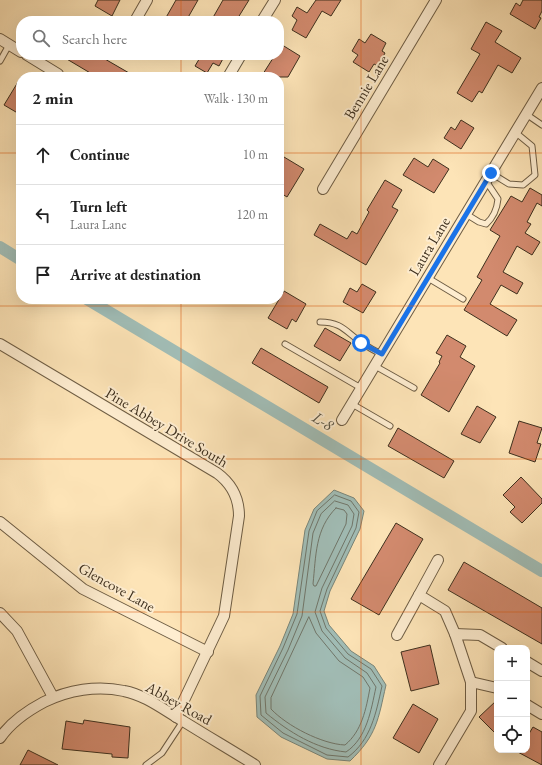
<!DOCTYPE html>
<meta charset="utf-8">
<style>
:root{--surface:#fff;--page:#f2f2f2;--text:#222;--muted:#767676;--line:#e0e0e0}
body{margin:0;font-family:"EB Garamond",serif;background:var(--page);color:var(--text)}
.controls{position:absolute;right:12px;bottom:12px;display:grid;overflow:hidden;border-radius:8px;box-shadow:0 4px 16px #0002}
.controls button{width:36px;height:36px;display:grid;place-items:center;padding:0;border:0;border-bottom:1px solid var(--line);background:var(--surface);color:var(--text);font:20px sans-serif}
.stop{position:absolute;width:12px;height:12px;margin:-9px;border:3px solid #1a73e8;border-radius:50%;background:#fff}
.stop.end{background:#1a73e8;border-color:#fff;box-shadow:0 1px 4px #0008}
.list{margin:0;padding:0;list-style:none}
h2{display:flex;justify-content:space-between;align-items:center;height:52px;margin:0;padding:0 16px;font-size:17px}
h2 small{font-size:13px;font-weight:400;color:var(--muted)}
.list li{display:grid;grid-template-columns:26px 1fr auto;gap:12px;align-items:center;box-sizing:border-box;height:60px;padding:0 16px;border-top:1px solid var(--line)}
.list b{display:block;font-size:15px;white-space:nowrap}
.list p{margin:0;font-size:13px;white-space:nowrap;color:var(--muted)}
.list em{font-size:13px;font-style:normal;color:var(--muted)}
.icon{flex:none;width:22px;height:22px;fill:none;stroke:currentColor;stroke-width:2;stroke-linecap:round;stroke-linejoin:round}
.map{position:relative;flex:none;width:542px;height:765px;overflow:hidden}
.search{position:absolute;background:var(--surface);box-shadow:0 4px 16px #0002;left:16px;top:16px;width:268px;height:44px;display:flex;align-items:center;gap:10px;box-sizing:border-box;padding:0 14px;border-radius:16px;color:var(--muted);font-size:15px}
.panel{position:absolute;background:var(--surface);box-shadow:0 4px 16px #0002;left:16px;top:72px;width:268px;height:232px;border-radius:16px}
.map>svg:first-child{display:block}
</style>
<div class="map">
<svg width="542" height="765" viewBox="0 0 542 765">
<rect width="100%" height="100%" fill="#fde4b7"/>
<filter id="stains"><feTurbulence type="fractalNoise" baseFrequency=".005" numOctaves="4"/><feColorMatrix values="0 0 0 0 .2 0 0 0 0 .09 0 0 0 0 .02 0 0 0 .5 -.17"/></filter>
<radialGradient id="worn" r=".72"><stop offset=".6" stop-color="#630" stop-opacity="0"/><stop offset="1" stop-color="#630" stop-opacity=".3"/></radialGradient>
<path fill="#a1bdb6" stroke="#798579" d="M334,490l20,8 10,13 -4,18 -30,62 -6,20 5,14 22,26 23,15 12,19c-8,35 -9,50 -36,76l-23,-2 -46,-22 -24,-20 -1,-22 24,-49 13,-32 12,-84 9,-21z"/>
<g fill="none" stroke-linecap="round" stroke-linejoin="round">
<g stroke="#70766a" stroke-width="1">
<path d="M335,495l16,6 8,11 -3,16 -29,61 -7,22 6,17 22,26 23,15 11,17c-6,27 -11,54 -34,71l-21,-2 -44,-22 -22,-18 -1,-19 23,-48 14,-34 12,-83 8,-20z"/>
<path d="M335,501l13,4 6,9 -2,12 -30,62 -7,24 7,19 23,27 22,15 9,14c-5,23 -9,51 -30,65 -30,-3 -57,-20 -80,-39l-1,-16 23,-47 14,-34 11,-83 8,-19z"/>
<path d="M336,508l8,2 3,4 -1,10 -30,62h-2l-1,-2c3,-28 2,-55 23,-76z"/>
<path d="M309,617l7,16 23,28 24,16 7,11c-4,21 -8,43 -25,57 -23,-1 -58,-19 -74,-36v-11z"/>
</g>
<g stroke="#a1bdb6" stroke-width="12">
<polyline points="0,247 21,260"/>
<polyline points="87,299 542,571"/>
</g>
</g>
<g fill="#d28a6e" stroke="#3e301e">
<polygon points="98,0 120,0 112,16 95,6"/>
<polygon points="176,0 198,0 186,21 164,21"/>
<polygon points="223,0 249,0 236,21 211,21"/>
<polygon points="316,0 341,0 331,16 322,11 306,38 292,30 297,20 292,16 297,7 307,13"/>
<polygon points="523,0 542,0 542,11 539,17 541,18 535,29 510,14 516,3 520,6"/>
<polygon points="486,22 502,31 495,42 521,58 512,73 498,65 482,93 479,91 472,102 457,93 480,54 471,49"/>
<polygon points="371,34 386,43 382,51 385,53 378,66 374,64 369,72 353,62 358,55 352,51 359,39 365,43"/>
<polygon points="279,43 300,56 288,77 261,77 275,55 279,55"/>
<polygon points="60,55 98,55 136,77 97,77"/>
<polygon points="199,55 225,55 219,66 213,63 207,73 195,66 201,56"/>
<polygon points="21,77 21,115 4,105"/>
<polygon points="461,120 474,128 461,149 444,138 451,127 455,130"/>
<polygon points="279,154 304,169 287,197 279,192"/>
<polygon points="414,158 428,167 433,159 449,169 434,193 403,175"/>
<polygon points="385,180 402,190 392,207 398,210 366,265 314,235 320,224 347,239 352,231 357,234 369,212 367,210"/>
<polygon points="530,188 542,195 542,206 537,203 527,222 531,224 525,233 540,242 532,255 517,246 503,272 523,283 517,294 501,285 490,304 517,320 507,336 464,310 482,280 477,277 500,236 490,230 511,196 522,202"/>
<polygon points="362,284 376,292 363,313 343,302 350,288 357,292"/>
<polygon points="284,291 306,304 296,322 292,319 287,329 268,318"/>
<polygon points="325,328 351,343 340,361 314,346"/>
<polygon points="447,335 466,346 460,357 475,366 449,412 421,395 440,363 439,362 442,356 436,353"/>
<polygon points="261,348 328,387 319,403 252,363"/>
<polygon points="477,406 496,417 480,443 461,434"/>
<polygon points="519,421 542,428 537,443 541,444 535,462 509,453"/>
<polygon points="398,428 454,461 444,478 388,446"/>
<polygon points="521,477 542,499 542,503 522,523 510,512 515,507 503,495"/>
<polygon points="396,523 423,539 379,615 351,599"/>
<polygon points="464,562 542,608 542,644 448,590"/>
<polygon points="430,645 439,684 411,691 401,652"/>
<polygon points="497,700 497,735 479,717"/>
<polygon points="413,704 438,719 419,753 393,738"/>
<polygon points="84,720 130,727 128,758 112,757 112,754 62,749 66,721 83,724"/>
<polygon points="533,727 542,732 542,765 514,750 527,750 527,737"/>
<polygon points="28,750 58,765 20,765"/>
</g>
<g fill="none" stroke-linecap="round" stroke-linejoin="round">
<defs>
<g id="lane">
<polyline points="0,61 9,45"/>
<polyline points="526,114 542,125"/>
<polyline points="491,173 509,184 523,185 535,175 532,146 515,132"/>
<path d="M466,214l13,8 7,2c8,-7 11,-15 12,-25l-12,-18"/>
<polyline points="428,278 463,299"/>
<path d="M320,322c22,0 26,10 42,21 6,4 13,8 19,11"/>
<polyline points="285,344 361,388"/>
<polyline points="375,366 414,388"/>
<polyline points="352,404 390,426"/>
<polyline points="146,765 162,753 183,721"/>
</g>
<g id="street">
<polyline points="135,21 147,0"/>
<polyline points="262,21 275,0"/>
<polyline points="0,39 21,52"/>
<polyline points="27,55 58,74 56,77"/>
<polyline points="228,77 241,55"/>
<polyline points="323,189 436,0"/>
<path d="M0,344l217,129c15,11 22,25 22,43l-15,100 -48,101"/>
<polyline points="342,420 542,88"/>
<polyline points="0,522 83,589 208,652"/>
<polyline points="438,560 419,595 445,611 455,634"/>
<polyline points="0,613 17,631 53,697"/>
<polyline points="397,635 419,595"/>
<polyline points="527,662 542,671"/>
<polyline points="471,682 497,688"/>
<polyline points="527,705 542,714"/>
<path d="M0,738c11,-16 27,-27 44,-36 24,-12 53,-17 80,-11 21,4 40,19 59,30 24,15 48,29 72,44"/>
<polyline points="439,765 471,711 471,682 455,634 480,635 502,648"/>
</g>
</defs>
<use href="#lane" stroke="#6e5d44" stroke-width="7"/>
<use href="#street" stroke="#6e5d44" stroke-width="12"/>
<use href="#lane" stroke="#feedd0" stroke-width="5"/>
<use href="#street" stroke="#feedd0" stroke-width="10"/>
</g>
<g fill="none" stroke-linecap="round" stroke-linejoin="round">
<polyline stroke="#1a73e8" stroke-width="5" points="361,343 382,354 491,173"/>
</g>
<path fill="none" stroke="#e0570d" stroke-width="1" stroke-opacity="0.55" d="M181,0v21M361,0v765M181,55v22M0,153h21M279,153h263M181,299v466M0,306h542M0,459h542M0,612h542"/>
<g text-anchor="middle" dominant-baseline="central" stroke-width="4" stroke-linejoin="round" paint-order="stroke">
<g font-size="15" fill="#3e301e" stroke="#feedd0">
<text transform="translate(366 87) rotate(-59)">Bennie Lane</text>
<text transform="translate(429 246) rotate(-59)">Laura Lane</text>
<text transform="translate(167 427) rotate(31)">Pine Abbey Drive South</text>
<text transform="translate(117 587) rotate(29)">Glencove Lane</text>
<text transform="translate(179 703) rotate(29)">Abbey Road</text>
</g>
<g font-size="16" font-style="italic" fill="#575344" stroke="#feedd0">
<text transform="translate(323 421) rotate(31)">L-8</text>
</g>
</g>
<rect width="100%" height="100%" filter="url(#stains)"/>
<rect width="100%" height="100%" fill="url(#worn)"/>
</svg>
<div class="controls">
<button>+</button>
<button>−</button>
<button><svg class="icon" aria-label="locate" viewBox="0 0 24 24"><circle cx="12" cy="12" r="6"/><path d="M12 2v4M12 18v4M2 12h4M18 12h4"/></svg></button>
</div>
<div class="stop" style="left:361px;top:343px"></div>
<div class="stop end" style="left:491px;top:173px"></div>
<div class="search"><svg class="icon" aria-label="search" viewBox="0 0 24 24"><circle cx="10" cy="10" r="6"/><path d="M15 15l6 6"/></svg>Search here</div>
<section class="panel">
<h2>2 min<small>Walk · 130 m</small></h2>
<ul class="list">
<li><svg class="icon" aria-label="ahead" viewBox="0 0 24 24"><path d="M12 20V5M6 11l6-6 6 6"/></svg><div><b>Continue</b></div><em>10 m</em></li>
<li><svg class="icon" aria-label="left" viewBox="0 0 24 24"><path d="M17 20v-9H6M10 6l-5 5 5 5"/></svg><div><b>Turn left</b><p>Laura Lane</p></div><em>120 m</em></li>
<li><svg class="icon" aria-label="arrive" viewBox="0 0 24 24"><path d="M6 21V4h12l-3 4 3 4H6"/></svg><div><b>Arrive at destination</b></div></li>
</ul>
</section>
</div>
